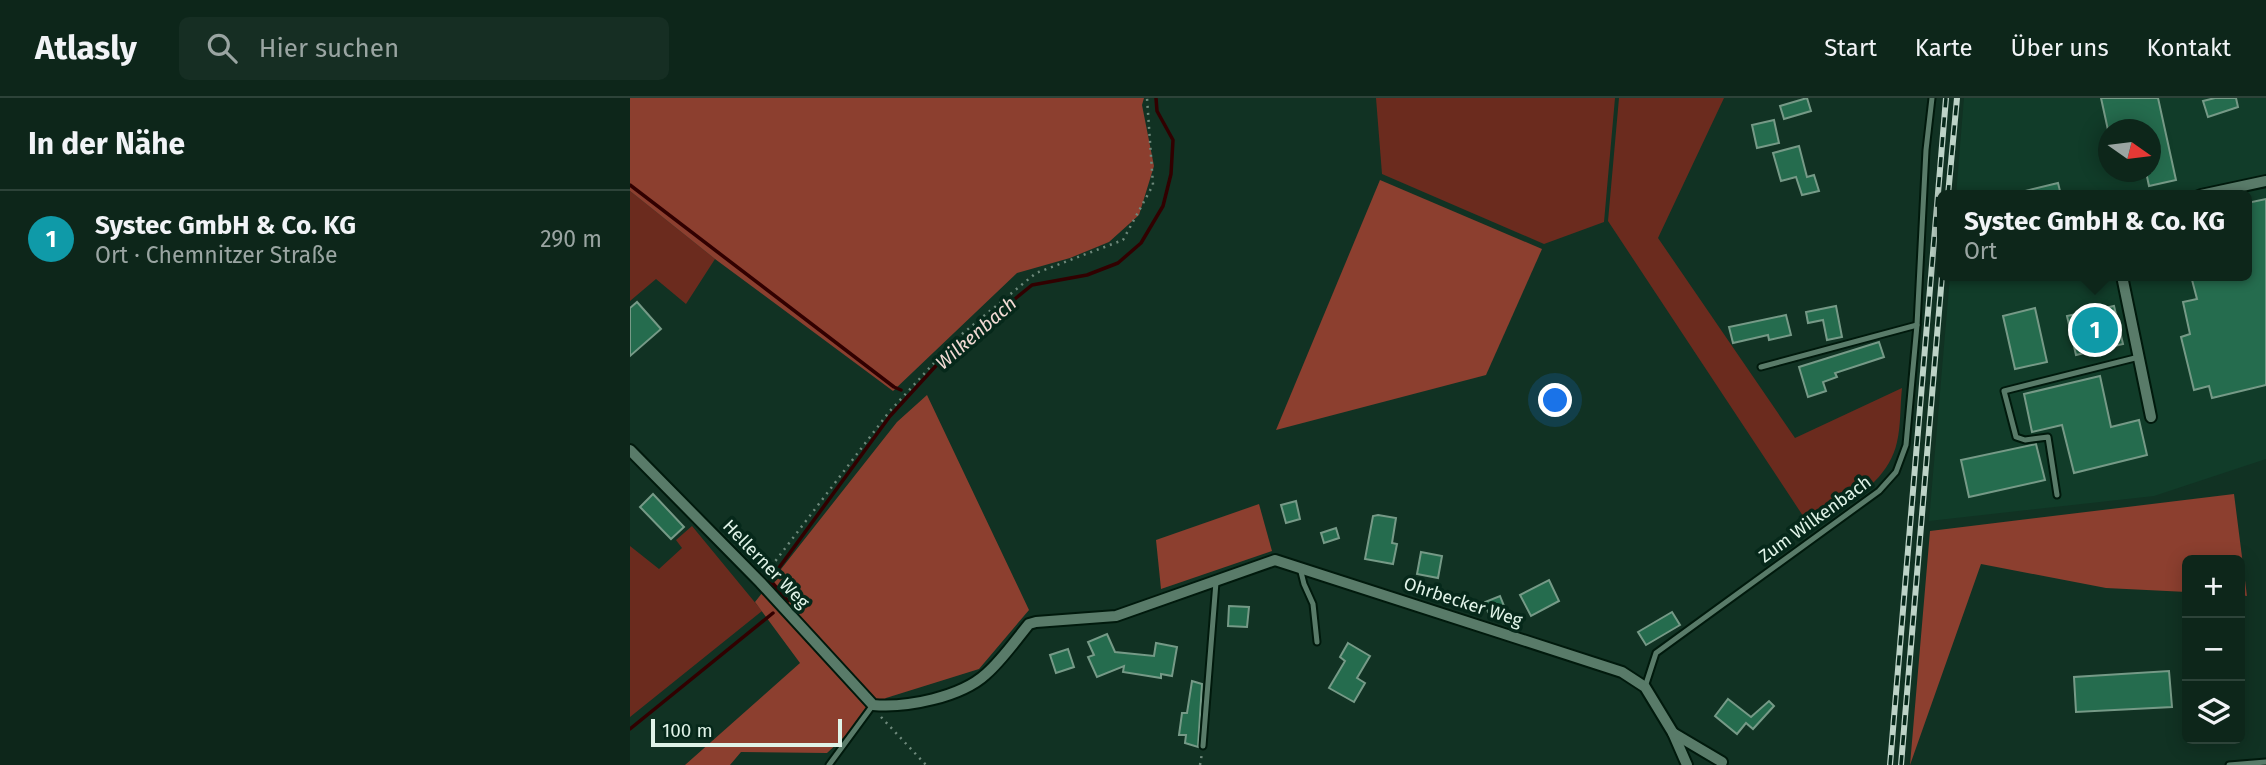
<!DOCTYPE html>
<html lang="de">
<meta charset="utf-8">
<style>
:root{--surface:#0d261a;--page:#162e23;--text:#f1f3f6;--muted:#9aa5a2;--line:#2d4339;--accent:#ea580c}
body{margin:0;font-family:"Fira Sans",sans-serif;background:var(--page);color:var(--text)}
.controls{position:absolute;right:21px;bottom:21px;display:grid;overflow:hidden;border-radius:10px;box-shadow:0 4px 18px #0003}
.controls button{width:63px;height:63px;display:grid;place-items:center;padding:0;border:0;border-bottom:2px solid var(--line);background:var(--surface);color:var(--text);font:35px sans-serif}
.compass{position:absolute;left:1468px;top:21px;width:63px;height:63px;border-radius:50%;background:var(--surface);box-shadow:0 4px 18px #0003;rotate:104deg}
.scale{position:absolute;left:21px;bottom:18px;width:191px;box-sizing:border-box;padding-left:7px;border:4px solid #e0f3e8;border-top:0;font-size:19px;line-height:24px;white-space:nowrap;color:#e0f3e8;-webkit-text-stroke:5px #06281a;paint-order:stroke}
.you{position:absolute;left:926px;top:303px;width:24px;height:24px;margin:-18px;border:5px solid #fff;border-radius:50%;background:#1a73e8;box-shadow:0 0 0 10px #1a73e833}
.badge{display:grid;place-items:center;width:46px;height:46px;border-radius:50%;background:var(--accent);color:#fff;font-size:23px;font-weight:700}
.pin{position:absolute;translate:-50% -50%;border:4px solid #fff;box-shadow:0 2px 7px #0006}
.popup{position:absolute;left:1307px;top:92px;width:315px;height:91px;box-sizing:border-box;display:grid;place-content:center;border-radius:10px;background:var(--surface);filter:drop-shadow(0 2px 5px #0005);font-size:23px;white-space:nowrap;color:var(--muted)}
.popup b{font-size:26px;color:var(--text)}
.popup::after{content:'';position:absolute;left:50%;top:100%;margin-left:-14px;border:14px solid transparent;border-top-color:var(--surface)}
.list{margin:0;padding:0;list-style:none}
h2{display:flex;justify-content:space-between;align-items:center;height:91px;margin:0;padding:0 28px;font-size:30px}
h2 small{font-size:23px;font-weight:400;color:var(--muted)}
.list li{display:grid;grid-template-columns:46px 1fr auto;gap:21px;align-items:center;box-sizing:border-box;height:98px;padding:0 28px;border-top:2px solid var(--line)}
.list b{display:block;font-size:26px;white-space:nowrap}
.list p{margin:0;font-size:23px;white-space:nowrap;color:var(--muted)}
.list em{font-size:23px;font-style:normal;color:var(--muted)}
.icon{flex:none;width:38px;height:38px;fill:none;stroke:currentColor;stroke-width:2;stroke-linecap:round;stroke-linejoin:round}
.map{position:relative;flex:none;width:1636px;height:667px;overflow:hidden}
header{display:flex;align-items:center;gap:42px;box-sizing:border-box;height:98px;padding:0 35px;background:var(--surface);border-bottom:2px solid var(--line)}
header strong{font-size:33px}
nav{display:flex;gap:38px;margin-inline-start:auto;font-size:24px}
.search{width:490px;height:63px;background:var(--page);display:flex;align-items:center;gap:18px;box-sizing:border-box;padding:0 24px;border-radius:10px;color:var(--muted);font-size:26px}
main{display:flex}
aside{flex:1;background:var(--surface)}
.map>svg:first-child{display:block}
</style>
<header>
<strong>Atlasly</strong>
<div class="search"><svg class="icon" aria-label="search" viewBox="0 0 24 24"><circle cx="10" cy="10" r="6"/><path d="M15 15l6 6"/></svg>Hier suchen</div>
<nav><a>Start</a><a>Karte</a><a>Über uns</a><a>Kontakt</a></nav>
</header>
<main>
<aside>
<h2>In der Nähe<small></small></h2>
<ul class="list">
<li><span class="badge" style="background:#0f9aa8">1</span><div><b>Systec GmbH &amp; Co. KG</b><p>Ort · Chemnitzer Straße</p></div><em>290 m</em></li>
</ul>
</aside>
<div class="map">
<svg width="1636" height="667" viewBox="0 0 1636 667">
<rect width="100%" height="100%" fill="#113223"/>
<path fill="#113c29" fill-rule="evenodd" d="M1334,0h302v361l-112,37 -225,25 21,-245h297v-81h-291zM1478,32h42v42h-42z"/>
<g fill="#6b2b1e">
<polygon points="746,0 985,0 974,124 914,146 752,76"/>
<path d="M989,0h105l-66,140 137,200 107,-50c-2,17 -1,37 -5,54 -9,42 -53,63 -86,86l-203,-307z"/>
<polygon points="0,93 85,161 56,206 26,181 0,203"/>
<polygon points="62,428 132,513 0,619 0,448 29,471 52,450 46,442"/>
</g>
<g fill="#8c3f2f">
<polygon points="0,0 514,0 512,7 524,68 509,117 479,144 440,160 387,175 263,293 85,161 0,93"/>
<polygon points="750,82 912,151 856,277 646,332"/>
<polygon points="297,297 399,512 349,571 256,600 197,655 111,654 100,667 55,667 170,565 125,504 267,324"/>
<polygon points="1604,396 1617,498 1610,497 1610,462 1557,462 1557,494 1476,490 1351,466 1280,667 1300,433"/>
<polygon points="629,406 642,453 531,491 526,442"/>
</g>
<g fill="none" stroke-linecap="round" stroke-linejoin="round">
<g stroke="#310000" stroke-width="3.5">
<polyline points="0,87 264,289 271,292"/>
<polyline points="158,503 140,482 260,318 314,259 402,187 457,177 488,165 511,145 533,108 541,76 543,42 527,13 526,0"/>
<polyline points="0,631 143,515"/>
</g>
</g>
<g fill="#256c4e" stroke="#769a87" stroke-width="2">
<polygon points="1177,0 1181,13 1154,21 1150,8"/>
<polygon points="1471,0 1528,0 1546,82 1519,88 1516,74 1521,74 1521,32 1478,32"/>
<polygon points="1585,0 1606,0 1608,9 1578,19 1573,3"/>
<polygon points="1144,22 1149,45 1127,50 1122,27"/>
<polygon points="1169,48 1177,79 1184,77 1189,93 1172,97 1166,79 1151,83 1143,55"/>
<polygon points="1428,85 1431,97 1395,97 1395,93"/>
<polygon points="1636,101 1636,287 1582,300 1579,288 1564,292 1551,239 1560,236 1553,204 1567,201 1561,178 1617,178 1617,105"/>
<polygon points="7,204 31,231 0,258 0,210"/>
<polygon points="1206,208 1212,239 1197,242 1193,222 1178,225 1176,214"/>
<polygon points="1484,208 1493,246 1446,257 1437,218"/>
<polygon points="1405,210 1417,264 1385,271 1373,218"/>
<polygon points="1156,217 1161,237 1139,242 1138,237 1103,245 1099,229"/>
<polygon points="1249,244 1254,259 1205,275 1207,279 1193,284 1196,293 1178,299 1169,269"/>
<polygon points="1470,278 1481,329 1509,322 1517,357 1444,375 1432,327 1402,334 1394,296"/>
<polygon points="1406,346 1415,382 1339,399 1331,362"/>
<polygon points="23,396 54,429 41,441 10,409"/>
<polygon points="666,403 670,421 656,425 651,407"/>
<polygon points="748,417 766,420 762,445 767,446 763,466 735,461 743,418"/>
<polygon points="706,430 709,440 694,445 691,435"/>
<polygon points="791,454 812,458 808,480 787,476"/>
<polygon points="919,482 929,503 901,518 890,497"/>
<polygon points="870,498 874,508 858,514 855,504"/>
<polygon points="599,508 619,509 617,529 598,528"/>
<polygon points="1042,514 1050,527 1016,547 1008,534"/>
<polygon points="477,536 485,554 524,558 526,545 547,549 542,578 531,576 531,580 493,574 494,568 467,579 458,559 464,557 458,544"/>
<polygon points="718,545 740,558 727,580 735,585 724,604 699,590 715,563 710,559"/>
<polygon points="438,551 444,569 426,575 420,557"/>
<polygon points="1539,573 1542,609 1446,614 1444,579"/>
<polygon points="562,583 572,586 568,649 555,645 556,637 549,637 552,615 557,615"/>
<polygon points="1098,601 1121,619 1139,603 1144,608 1123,631 1116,625 1107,636 1085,618"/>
</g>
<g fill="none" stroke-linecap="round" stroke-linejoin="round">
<defs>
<g id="service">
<polyline points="1131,269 1287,227"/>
<polyline points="1427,397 1418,339 1395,342 1386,339 1374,293 1509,259"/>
<polyline points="670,470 674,486 683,506 687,544"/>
<polyline points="1015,589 1026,555 1249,393 1266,374 1276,347 1287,227 1296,52 1302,0"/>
<polyline points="573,648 586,484"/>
<polyline points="199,667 243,607"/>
<polyline points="1599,667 1636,664"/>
</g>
<g id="minor">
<polyline points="1571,97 1636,83"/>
<polyline points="1492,178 1521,319"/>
<path d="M0,352l130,132 113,123c34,3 88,-8 113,-31 16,-14 29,-33 43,-50l7,-2 80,-6 159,-56 347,112 23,15 28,46 14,32"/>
<polyline points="1043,635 1092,664"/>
</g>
</defs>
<use href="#service" stroke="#00190c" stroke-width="9"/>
<use href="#minor" stroke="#00190c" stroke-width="14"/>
<g stroke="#6e897b" stroke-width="2.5" stroke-dasharray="2 5" stroke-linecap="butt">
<polyline points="137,474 259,314 326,241 406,175 493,142 523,87 517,0"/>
<polyline points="251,619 296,667"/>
<polyline points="570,667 572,655"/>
</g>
<use href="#service" stroke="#597b69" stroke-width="5"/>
<use href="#minor" stroke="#597b69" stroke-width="10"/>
<defs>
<g id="rail">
<polyline points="1318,97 1327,0"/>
<polyline points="1260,667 1316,0"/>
<polyline points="1271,667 1313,166"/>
</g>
</defs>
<use href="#rail" stroke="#bdd3c7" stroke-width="6"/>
<use href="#rail" stroke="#06281a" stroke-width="3.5" stroke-dasharray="10" stroke-linecap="butt"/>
</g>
<g text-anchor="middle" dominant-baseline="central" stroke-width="7" stroke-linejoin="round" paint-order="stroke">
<g font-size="18" fill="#e0f3e8" stroke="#06281a">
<text transform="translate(1185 421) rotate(-36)">Zum Wilkenbach</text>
<text transform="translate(136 466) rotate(46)">Hellerner Weg</text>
<text transform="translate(833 504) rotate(18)">Ohrbecker Weg</text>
</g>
<g font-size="19" font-style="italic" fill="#f3dbd5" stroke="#06281a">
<text transform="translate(346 235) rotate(-41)">Wilkenbach</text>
</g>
</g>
</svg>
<div class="controls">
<button>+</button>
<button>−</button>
<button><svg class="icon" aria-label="layers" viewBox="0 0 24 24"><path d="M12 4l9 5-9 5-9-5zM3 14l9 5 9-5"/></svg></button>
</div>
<svg class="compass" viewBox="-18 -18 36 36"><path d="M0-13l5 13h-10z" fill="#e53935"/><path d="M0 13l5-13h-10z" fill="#9aa5a2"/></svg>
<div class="scale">100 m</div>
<div class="you"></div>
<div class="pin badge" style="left:1465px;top:232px;background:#0f9aa8">1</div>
<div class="popup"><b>Systec GmbH &amp; Co. KG</b>Ort</div>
</div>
</main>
